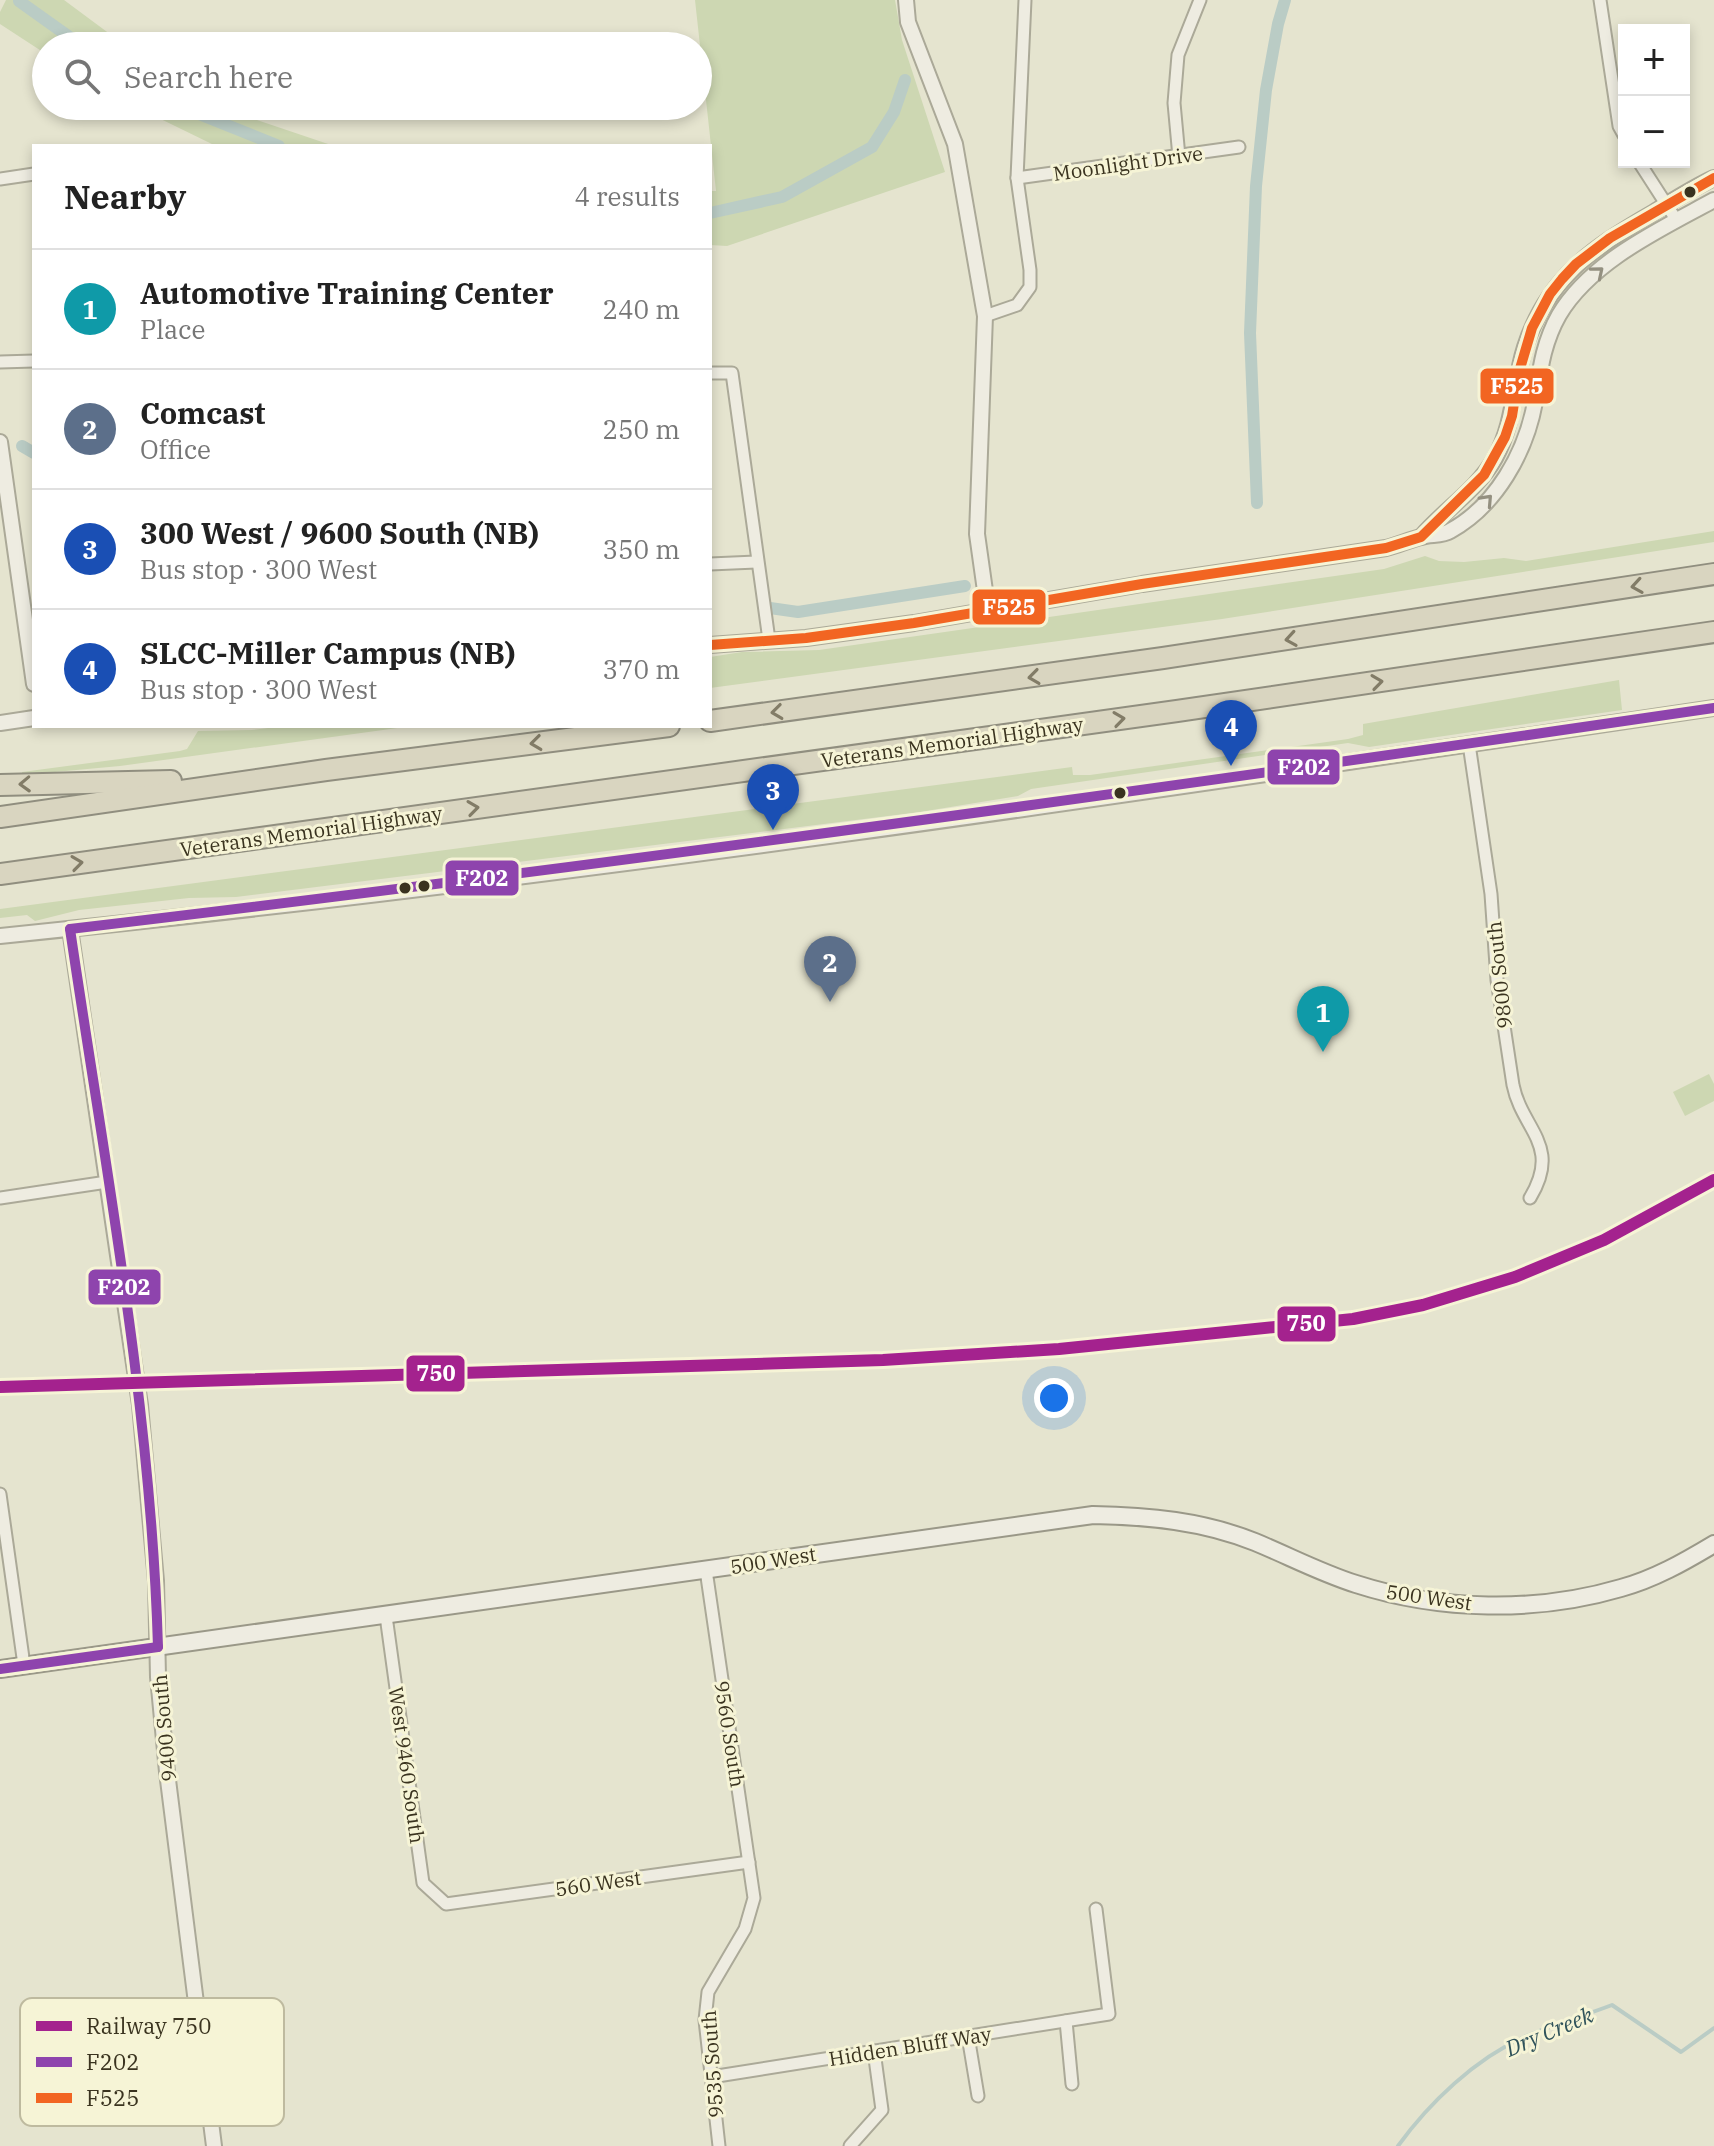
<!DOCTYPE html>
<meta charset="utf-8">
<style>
:root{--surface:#fff;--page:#f2f2f2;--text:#222;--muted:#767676;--line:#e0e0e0;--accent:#1a73e8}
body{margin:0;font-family:"IBM Plex Serif",serif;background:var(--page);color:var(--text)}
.controls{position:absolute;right:24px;top:24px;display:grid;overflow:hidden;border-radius:0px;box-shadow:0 4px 12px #0003}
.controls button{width:72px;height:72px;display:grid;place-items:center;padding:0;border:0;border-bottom:2px solid var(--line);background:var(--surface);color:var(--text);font:40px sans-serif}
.you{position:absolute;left:1054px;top:1398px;width:28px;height:28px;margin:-20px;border:6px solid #fff;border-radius:50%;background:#1a73e8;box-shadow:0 0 0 12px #1a73e833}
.badge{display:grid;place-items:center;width:52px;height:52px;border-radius:50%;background:var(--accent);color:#fff;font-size:26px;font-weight:700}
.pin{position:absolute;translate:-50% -66px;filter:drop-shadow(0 2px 4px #0008)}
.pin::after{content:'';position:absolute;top:42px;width:28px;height:24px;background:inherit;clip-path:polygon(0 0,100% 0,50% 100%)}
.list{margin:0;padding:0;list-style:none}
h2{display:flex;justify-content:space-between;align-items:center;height:104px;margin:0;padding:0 32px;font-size:34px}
h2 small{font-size:26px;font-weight:400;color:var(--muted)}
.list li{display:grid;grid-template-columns:52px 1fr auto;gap:24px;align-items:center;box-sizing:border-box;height:120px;padding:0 32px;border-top:2px solid var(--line)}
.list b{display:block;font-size:30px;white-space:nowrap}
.list p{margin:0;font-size:26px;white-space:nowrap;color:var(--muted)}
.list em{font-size:26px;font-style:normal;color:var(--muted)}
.icon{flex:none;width:44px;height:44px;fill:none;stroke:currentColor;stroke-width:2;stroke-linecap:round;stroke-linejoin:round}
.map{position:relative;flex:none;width:1714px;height:2146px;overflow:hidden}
.search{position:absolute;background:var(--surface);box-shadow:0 4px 12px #0003;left:32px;top:32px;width:680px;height:88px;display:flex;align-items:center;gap:20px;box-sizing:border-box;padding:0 28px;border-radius:44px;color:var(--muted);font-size:30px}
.panel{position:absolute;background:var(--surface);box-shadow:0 4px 12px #0003;left:32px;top:144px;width:680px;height:584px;border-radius:0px}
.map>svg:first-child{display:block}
</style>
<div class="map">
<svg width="1714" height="2146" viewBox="0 0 1714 2146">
<rect width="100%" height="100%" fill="#e5e4cf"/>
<g fill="#cdd7b2">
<polygon points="6,0 64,0 126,46 46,46 46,54 0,24 0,12"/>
<polygon points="695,0 895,0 902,40 945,172 727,246 710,245 710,191 716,191"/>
<polygon points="134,106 215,106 334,146 216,146"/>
<polygon points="1714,531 1714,542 1222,619 710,688 710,657 742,652 819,650 1384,569 1425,556 1439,561 1464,562 1504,558 1526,561"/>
<polygon points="1619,680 1622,710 1369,747 1348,743 1031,789 1018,796 920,812 236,897 189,898 79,910 35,921 27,915 0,918 0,909 1072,767 1073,775 1090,775 1348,739 1363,735 1363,724"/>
<polygon points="284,726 412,726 120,766 22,775 22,772 180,751 187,749 198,731 252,730"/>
<polygon points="1709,1074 1714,1084 1714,1101 1685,1116 1673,1092"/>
</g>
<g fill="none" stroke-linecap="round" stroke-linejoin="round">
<path stroke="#baccc5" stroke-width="4" d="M1398,2146c31,-43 77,-87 126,-109 29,-12 59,-21 88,-32l69,47 33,-24"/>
<g stroke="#baccc5" stroke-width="12">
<polyline points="19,1 82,46"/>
<polyline points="179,106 279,146"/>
<polyline points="710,213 782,197 872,147 894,112 905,80"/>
<polyline points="22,446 34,453"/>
<polyline points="1257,503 1250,333 1256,186 1266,90 1278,24 1285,0"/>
<polyline points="770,608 798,612 965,586"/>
</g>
<defs>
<g id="minor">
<polyline points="1600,0 1619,126 1624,135"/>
<polyline points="1179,157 1174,103 1178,55 1200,0"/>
<polyline points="1639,162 1677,221"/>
<polyline points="1017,178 1239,147"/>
<polyline points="0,179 34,174"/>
<polyline points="985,316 1017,305 1030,287 1030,270 1017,178 1025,0"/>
<polyline points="0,362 34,361"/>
<polyline points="710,373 732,373 769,640"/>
<polyline points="710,564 756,562"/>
<path d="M1469,744l22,150 6,86 16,105c9,45 49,60 17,113"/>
<polyline points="0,1198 107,1182"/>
<polyline points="0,1494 24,1665"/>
<polyline points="706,1570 754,1898 745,1929 708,1992 705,2020 719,2146"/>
<polyline points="386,1616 423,1883 446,1904 749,1862"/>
<polyline points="1066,2021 1072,2084"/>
<polyline points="968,2036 978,2096"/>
<polyline points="711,2077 1109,2014 1096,1909"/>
<polyline points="850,2146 882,2110 874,2051"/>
</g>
<g id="tertiary">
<polyline points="906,0 908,22 955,144 985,316 977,534 988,612"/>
<polyline points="0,442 34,684"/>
<path d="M1421,537c24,-28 56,-47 74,-79 20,-36 18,-74 30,-111 22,-68 67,-99 126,-133 20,-12 41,-26 63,-36"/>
<path d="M710,645l96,-7 108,-15 228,-39 244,-36c12,-3 23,-8 35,-11 9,-3 21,-1 29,-6 46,-25 76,-79 85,-129 5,-31 8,-59 24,-87 32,-54 102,-86 155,-115"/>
<polyline points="0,723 34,718"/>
<polyline points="70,929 140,1405 156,1581 158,1677 167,1772 214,2146"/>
<path d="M0,936c573,-58 1144,-143 1714,-228"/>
</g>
<path id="secondary" d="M0,1669l1093,-154c55,1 110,6 162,27 34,14 66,31 101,42 84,27 180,29 265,4 33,-9 63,-26 93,-44"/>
<g id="motorway">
<polyline points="710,721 1163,658 1714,574"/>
<polyline points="0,785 171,781"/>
<polyline points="0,817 326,770 669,726"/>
<polyline points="0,874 1177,711 1714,632"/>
</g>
</defs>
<use href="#minor" stroke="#aba998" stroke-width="15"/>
<use href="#tertiary" stroke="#aba998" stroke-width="18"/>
<use href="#secondary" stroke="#9a9888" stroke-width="20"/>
<use href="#motorway" stroke="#908e7f" stroke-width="24"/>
<use href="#minor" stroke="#eeece1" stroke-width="11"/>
<use href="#tertiary" stroke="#eeece1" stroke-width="14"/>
<use href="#secondary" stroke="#eeece1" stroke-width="16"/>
<use href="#motorway" stroke="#d9d5c0" stroke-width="20"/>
<defs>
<g id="bus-1">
<path d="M70,929c549,-65 1097,-141 1644,-221"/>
<path d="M70,929c35,238 81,477 88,718"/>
<polyline points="0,1669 158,1647"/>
</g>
<polyline id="bus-2" points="710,645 806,638 914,623 1142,584 1386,548 1421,537 1484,475 1505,437 1512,416 1519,372 1532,328 1550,294 1562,279 1576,264 1610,238 1714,178"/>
</defs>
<use href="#bus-1" stroke="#f6f4d6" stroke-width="16"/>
<use href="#bus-2" stroke="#f6f4d6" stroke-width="16"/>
<use href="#bus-1" stroke="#8e44ad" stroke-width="10"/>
<use href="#bus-2" stroke="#f26522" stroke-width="10"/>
<defs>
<polyline id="rail-1" points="0,1387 883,1360 1059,1349 1353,1319 1423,1305 1515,1277 1604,1240 1714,1180"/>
</defs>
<use href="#rail-1" stroke="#f6f4d6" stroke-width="18"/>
<use href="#rail-1" stroke="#a4228e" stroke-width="12"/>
</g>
<defs><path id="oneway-chevron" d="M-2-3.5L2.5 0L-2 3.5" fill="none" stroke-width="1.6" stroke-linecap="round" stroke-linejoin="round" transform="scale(2)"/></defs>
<g stroke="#949080">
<use href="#oneway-chevron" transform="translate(1598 272) rotate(-40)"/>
<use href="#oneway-chevron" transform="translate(1487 500) rotate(-47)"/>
</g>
<g stroke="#827c67">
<use href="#oneway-chevron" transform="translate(1637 586) rotate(171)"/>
<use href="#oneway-chevron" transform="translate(1291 639) rotate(171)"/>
<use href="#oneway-chevron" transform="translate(1034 677) rotate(172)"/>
<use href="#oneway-chevron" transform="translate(1377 682) rotate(-8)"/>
<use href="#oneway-chevron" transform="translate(777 712) rotate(173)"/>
<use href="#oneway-chevron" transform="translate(1119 719) rotate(-8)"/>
<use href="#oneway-chevron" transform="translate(536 743) rotate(173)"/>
<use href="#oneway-chevron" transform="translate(25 784) rotate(178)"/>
<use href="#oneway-chevron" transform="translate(473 808) rotate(-8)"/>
<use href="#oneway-chevron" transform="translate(77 863) rotate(-8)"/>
</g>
<g fill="#3a331f" stroke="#f6f4d6" stroke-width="3">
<circle cx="1690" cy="192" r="7"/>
<circle cx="1120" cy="793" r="7"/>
<circle cx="424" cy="886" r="7"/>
<circle cx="405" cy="888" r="7"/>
</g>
<g text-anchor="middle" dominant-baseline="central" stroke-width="6" stroke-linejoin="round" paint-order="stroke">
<g font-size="20" fill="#3a331f" stroke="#f6f4d6">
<text transform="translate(1128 163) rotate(-8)">Moonlight Drive</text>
<text transform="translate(952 742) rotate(-8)">Veterans Memorial Highway</text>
<text transform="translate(311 831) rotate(-8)">Veterans Memorial Highway</text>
<text transform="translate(1499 975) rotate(-96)">9800 South</text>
<text transform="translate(773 1560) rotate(-9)">500 West</text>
<text transform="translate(1429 1597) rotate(8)">500 West</text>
<text transform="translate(164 1728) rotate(-95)">9400 South</text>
<text transform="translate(730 1734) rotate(81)">9560 South</text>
<text transform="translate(407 1765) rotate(82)">West 9460 South</text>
<text transform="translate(598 1883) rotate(-8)">560 West</text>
<text transform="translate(910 2046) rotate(-9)">Hidden Bluff Way</text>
<text transform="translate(712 2064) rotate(-94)">9535 South</text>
</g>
<g font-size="22" font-style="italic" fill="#2f525a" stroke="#f6f4d6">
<text transform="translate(1549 2031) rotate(-23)">Dry Creek</text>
</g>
</g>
<rect x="20" y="1998" width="264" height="128" rx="12" fill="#f6f4d6" stroke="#beba9f" stroke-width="2"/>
<rect x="36" y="2021" width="36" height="10" fill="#a4228e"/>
<rect x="36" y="2057" width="36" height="10" fill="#8e44ad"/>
<rect x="36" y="2093" width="36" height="10" fill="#f26522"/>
<g font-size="22" fill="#3a331f">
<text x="86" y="2034">Railway 750</text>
<text x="86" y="2070">F202</text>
<text x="86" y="2106">F525</text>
</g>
<g stroke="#f6f4d6" stroke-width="3">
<rect x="1479" y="367" width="76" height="38" rx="8" fill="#f26522"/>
<rect x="971" y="588" width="76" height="38" rx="8" fill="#f26522"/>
<rect x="1266" y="748" width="75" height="38" rx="8" fill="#8e44ad"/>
<rect x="444" y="859" width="76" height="38" rx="8" fill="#8e44ad"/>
<rect x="87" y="1268" width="75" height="38" rx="8" fill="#8e44ad"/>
<rect x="1276" y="1305" width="61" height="38" rx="8" fill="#a4228e"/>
<rect x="405" y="1354" width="61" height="39" rx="8" fill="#a4228e"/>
</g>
<g font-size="22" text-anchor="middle" font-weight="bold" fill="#fff">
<text x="1517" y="394">F525</text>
<text x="1009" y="615">F525</text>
<text x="1304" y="775">F202</text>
<text x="482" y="886">F202</text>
<text x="124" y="1295">F202</text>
<text x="1306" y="1331">750</text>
<text x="436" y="1381">750</text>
</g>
</svg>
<div class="controls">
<button>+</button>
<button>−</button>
</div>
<div class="you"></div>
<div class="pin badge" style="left:1323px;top:1052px;background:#0f9aa8">1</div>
<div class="pin badge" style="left:830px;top:1002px;background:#5c6f8a">2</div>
<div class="pin badge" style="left:773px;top:830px;background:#1a4fb4">3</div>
<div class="pin badge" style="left:1231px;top:766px;background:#1a4fb4">4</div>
<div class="search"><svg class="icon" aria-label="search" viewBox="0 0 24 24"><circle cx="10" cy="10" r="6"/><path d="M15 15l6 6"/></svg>Search here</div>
<section class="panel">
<h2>Nearby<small>4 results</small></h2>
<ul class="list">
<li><span class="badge" style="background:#0f9aa8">1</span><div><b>Automotive Training Center</b><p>Place</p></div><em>240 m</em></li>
<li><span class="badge" style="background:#5c6f8a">2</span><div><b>Comcast</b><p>Office</p></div><em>250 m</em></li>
<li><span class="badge" style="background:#1a4fb4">3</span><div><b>300 West / 9600 South (NB)</b><p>Bus stop · 300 West</p></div><em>350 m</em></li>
<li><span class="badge" style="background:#1a4fb4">4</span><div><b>SLCC-Miller Campus (NB)</b><p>Bus stop · 300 West</p></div><em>370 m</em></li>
</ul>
</section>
</div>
